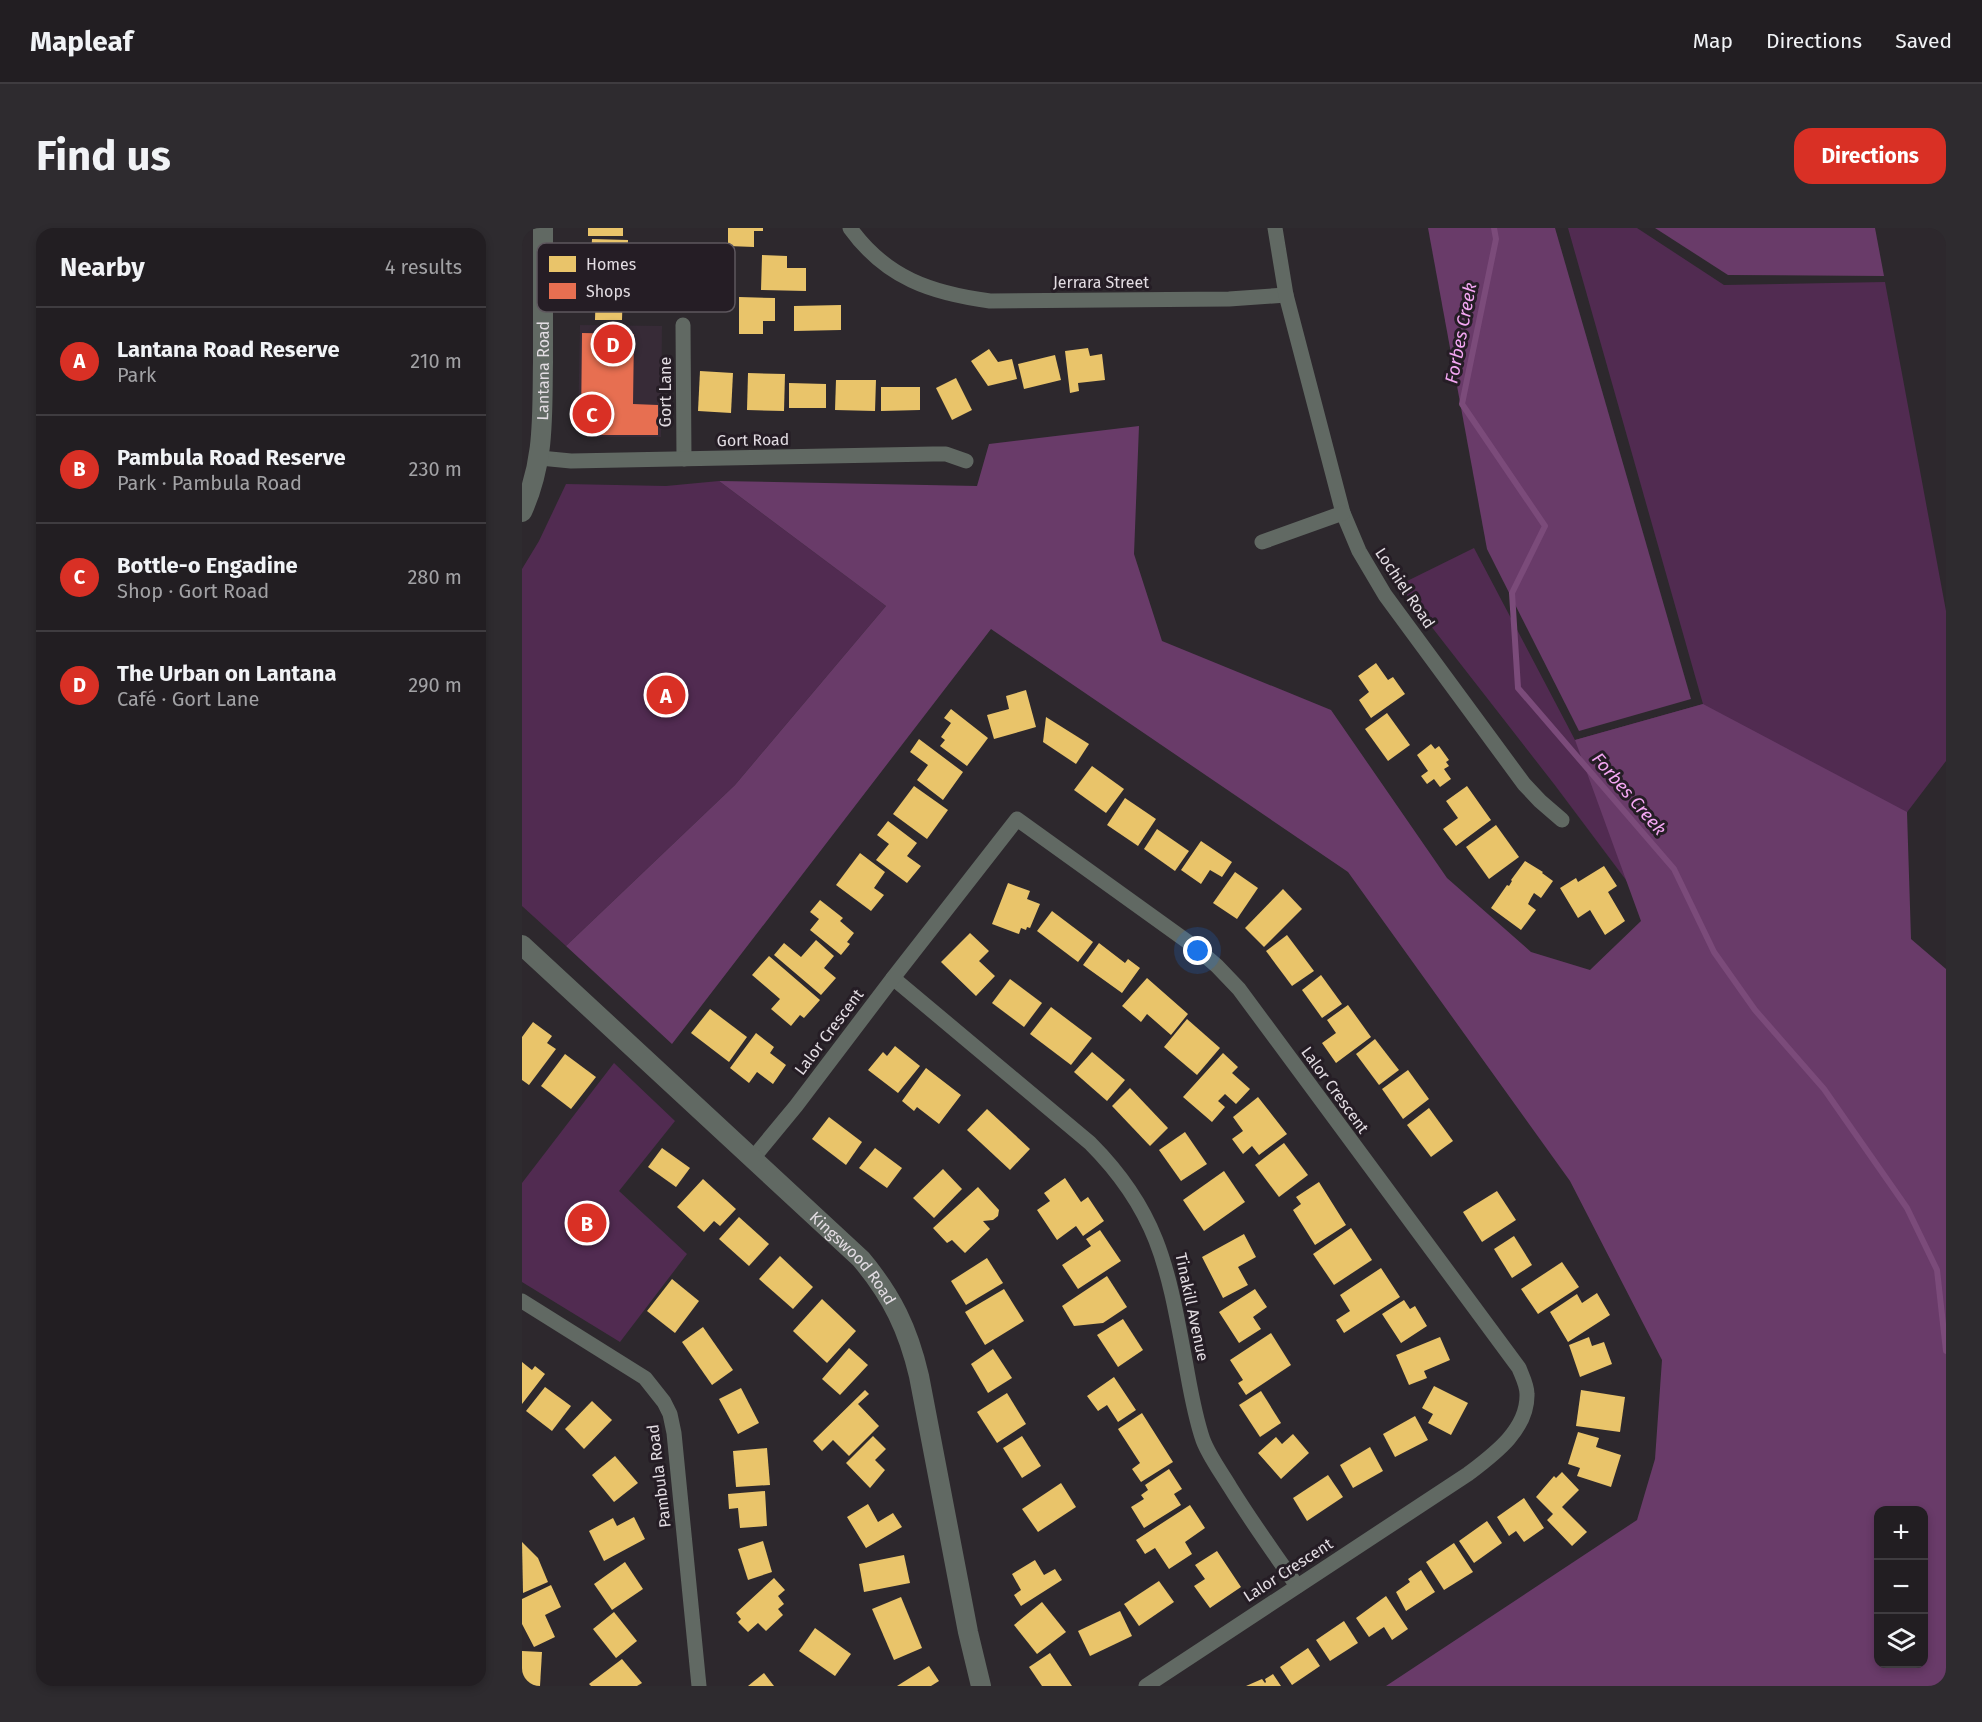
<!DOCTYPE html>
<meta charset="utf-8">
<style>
:root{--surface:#221e22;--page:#2e2b2f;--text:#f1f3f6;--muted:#a2a2a5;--line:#3f3c40;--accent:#d93025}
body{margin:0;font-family:"Fira Sans",sans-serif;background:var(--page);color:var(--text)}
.controls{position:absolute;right:18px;bottom:18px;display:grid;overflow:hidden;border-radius:12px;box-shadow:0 3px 9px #0003}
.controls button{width:54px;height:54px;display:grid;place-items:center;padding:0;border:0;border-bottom:2px solid var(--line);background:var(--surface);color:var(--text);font:30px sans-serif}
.you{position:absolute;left:676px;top:723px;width:21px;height:21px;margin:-15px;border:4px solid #fff;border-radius:50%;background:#1a73e8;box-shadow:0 0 0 9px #1a73e833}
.badge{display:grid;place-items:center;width:39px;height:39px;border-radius:50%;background:var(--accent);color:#fff;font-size:20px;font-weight:700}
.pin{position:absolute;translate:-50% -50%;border:3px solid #fff;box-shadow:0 2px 6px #0006}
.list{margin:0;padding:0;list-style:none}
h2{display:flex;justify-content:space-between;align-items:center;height:78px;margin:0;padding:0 24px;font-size:26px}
h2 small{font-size:20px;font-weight:400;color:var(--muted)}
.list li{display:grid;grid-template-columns:39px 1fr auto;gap:18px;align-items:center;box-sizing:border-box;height:108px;padding:0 24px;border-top:2px solid var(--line)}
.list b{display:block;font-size:22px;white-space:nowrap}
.list p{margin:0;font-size:20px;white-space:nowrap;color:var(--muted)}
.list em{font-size:20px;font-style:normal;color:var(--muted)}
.icon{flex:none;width:33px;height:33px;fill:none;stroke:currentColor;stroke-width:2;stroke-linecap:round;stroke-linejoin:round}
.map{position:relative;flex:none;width:1424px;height:1458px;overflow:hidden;border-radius:18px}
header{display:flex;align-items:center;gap:36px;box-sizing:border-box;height:84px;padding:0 30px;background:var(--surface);border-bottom:2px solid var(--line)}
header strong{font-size:28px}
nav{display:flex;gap:33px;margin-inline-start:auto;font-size:21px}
.intro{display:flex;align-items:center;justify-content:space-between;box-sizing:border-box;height:144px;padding:0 36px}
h1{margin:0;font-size:42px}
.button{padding:15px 27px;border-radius:18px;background:var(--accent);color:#fff;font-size:21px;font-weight:700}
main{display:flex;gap:36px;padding:0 36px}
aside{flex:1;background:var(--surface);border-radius:18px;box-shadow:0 3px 9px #0003}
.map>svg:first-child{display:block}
</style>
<header>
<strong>Mapleaf</strong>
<nav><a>Map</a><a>Directions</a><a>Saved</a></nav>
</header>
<div class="intro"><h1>Find us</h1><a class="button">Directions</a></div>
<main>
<aside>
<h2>Nearby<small>4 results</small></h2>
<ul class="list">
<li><span class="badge">A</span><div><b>Lantana Road Reserve</b><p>Park</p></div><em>210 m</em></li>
<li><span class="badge">B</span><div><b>Pambula Road Reserve</b><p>Park · Pambula Road</p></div><em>230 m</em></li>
<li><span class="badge">C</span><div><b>Bottle-o Engadine</b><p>Shop · Gort Road</p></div><em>280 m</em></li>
<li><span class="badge">D</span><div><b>The Urban on Lantana</b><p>Café · Gort Lane</p></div><em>290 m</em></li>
</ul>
</aside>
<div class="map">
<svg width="1424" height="1458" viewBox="0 0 1424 1458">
<rect width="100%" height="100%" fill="#2d282d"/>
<polygon fill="#372b37" points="58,97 140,98 139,209 67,209 56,198"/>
<g fill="#512b51">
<polygon points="1046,0 1115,0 1202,57 1363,54 1424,383 1424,533 1218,804 1032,556 877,357 952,320 1053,512 1181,476"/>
<polygon points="197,253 364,378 213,557 44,718 0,678 0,341 17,313 44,256 144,258"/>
<polygon points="92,835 153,893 97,963 165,1026 98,1114 0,1054 0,955"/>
</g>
<g fill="#693b69" fill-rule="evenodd">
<polygon points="906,0 1033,0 1169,471 1057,503 965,321"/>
<polygon points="1133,0 1353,0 1362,48 1206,47"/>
<path d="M617,198l-5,128 28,87 169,69 116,168 84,74 59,18 51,-49 -66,-181 128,-36 204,108 4,127 35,30v717h-560l251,-166 18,-61 7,-99 -92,-179 -222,-309 -357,-243 -319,415 -106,-98 169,-161 151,-179 -167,-125 258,5 12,-42zM1356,1282h46v154h-46z"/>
</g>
<g fill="#e9c46a">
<rect x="66" y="0" width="35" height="8"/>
<polygon points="206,0 241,0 241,3 232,3 232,19 206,18"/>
<polygon points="70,11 106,12 105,47 78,46 78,35 74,35 75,27 69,27"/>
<polygon points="240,27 265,28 265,40 284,40 284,63 239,62"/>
<polygon points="74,58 101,59 100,92 73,92"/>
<polygon points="217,69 253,70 253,93 241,93 241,106 217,106"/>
<polygon points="319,77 319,102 272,103 272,78"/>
<polygon points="566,120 568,128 580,126 583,152 556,155 557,163 548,165 543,123"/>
<polygon points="467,121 476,134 490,131 495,151 466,158 449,133"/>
<polygon points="533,127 539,152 502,161 496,136"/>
<polygon points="178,143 211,145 209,185 176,183"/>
<polygon points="226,145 263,146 262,183 225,182"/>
<polygon points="434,150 450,182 430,192 414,160"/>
<polygon points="314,152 354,152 353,183 313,182"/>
<polygon points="267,155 304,156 304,180 267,180"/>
<polygon points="359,159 398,159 398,182 359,183"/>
<polygon points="854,435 866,452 871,449 883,466 849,490 837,472 847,464 836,448"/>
<polygon points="504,462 514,499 472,511 465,487 487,481 484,468"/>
<polygon points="429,481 466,510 445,538 418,518 423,512 419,509 429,495 422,490"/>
<polygon points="865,485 888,517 866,533 843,501"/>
<polygon points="524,489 567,516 554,536 521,514"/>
<polygon points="397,511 441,544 421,572 395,552 406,537 388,524"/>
<polygon points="909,516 913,521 917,518 927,532 924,534 927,538 922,541 929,551 918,559 912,551 905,556 899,548 906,543 895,527"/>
<polygon points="570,538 602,561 584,585 552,562"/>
<polygon points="392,558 426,582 405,611 371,586"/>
<polygon points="945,558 969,592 934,618 921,601 936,590 924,573"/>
<polygon points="603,570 634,591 616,618 585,597"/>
<polygon points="366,593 395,615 385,628 399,638 385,655 354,632 367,616 355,607"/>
<polygon points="974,597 997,629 967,651 944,619"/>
<polygon points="635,601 667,623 653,643 622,621"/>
<polygon points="679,613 710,634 700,649 688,642 679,656 659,642"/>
<polygon points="338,625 363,644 352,660 362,667 349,683 314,657"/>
<polygon points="1003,633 1021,644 1020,645 1031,653 1019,670 1012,665 1009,670 1006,676 1014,682 999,702 969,680 985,657 987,658 990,653 989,652"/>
<polygon points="1082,638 1095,658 1086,664 1103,693 1083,707 1068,682 1056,690 1038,660 1054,650 1056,654"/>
<polygon points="713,644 736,660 715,691 691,675"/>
<polygon points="486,655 508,663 505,671 518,676 508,700 505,699 504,702 499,700 497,706 470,696"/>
<polygon points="761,661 780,681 742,719 723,700"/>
<polygon points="298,672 321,690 318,693 332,705 325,714 328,716 319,727 288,702 297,691 288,684"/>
<polygon points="530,683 571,714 556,734 515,703"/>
<polygon points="448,705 467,723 457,733 473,748 454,768 419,734"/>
<polygon points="765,707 792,743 770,758 744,723"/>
<polygon points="294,712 312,728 302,740 314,750 299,767 252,727 262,715 279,729"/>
<polygon points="577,715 603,735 606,731 618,740 600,765 561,737"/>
<polygon points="247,728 298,772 282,790 278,787 269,798 249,781 258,771 230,747"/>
<polygon points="799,747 820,776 800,790 780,762"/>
<polygon points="625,750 666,786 649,807 625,786 619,794 600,778"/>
<polygon points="488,751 520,775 502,799 470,775"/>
<polygon points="826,777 849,809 814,835 800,815 814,805 805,792"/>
<polygon points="529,779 570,810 549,837 508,806"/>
<polygon points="188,781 225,809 207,834 169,805"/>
<polygon points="665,791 698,820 675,847 642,819"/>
<polygon points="11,794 30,808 25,815 34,821 7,857 0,852 0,809"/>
<polygon points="234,805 252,819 248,825 264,837 251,856 235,844 227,855 208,840"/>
<polygon points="853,811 877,842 857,857 834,826"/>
<polygon points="373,818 398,838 376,865 346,842 361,824 365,828"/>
<polygon points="570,824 603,852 585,873 552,844"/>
<polygon points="701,825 716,839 710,845 728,861 714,876 703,866 696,873 703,879 690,894 661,869"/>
<polygon points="43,826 74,849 49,881 19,858"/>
<polygon points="404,840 439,867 417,896 395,879 392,883 380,873"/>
<polygon points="886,842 907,871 881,891 860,861"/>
<polygon points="608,860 646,900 628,918 590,878"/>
<polygon points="736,869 765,906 737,927 730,918 721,926 710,911 721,903 711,889"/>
<polygon points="907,880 931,913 909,929 885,897"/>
<polygon points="465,881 508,921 488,942 445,902"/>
<polygon points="307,889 340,914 324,937 290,911"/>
<polygon points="663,904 685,936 659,953 637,922"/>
<polygon points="762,915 786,947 757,969 733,937"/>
<polygon points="140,920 168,940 154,959 126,939"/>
<polygon points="353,920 380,940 365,960 337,940"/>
<polygon points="421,941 440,961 412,990 391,970"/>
<polygon points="702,943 723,974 682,1003 661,972"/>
<polygon points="543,950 559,974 566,969 582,993 561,1008 554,998 535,1012 515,982 528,973 522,965"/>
<polygon points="181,951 214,981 198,998 192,993 182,1004 155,979"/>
<polygon points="797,954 824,997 793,1017 771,982 779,976 774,969"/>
<polygon points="456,959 477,982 476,988 471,992 461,993 468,1001 443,1025 430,1012 425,1015 411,1000"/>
<polygon points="975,963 994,992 960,1014 941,984"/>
<polygon points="217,989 247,1016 227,1038 197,1011"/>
<polygon points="829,1000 850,1032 812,1057 791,1026"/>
<polygon points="578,1002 599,1033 556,1061 540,1037 569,1018 564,1011"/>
<polygon points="722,1006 734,1029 716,1039 726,1057 701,1070 680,1029"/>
<polygon points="992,1008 1010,1037 990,1050 972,1021"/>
<polygon points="258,1028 291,1059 271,1081 237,1051"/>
<polygon points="465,1030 481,1055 444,1077 429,1053"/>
<polygon points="1040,1034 1057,1059 1016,1086 999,1061"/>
<polygon points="859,1040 878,1069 822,1105 814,1092 828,1083 818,1067"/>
<polygon points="585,1048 605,1079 581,1095 552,1098 540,1078"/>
<polygon points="150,1051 177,1073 153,1105 125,1083"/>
<polygon points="482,1061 502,1093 463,1117 443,1084"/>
<polygon points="733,1061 745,1079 731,1089 739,1101 717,1115 697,1084"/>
<polygon points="1075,1065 1088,1087 1046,1114 1028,1084 1055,1066 1060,1075"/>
<polygon points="300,1071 334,1103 305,1135 271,1103"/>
<polygon points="882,1072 888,1081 893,1078 905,1098 879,1115 860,1086"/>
<polygon points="601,1091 621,1122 596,1139 575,1107"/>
<polygon points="181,1099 211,1142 190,1157 160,1114"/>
<polygon points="749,1105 769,1137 724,1167 716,1155 721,1152 708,1132"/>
<polygon points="918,1109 928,1132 902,1143 905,1150 887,1157 874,1127"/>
<polygon points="1067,1109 1070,1118 1082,1114 1090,1136 1058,1149 1047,1117"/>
<polygon points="327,1120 346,1137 318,1167 300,1151"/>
<polygon points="471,1121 490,1150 466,1165 449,1136"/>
<polygon points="0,1134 10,1142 13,1138 23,1146 0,1176"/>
<polygon points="592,1149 614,1182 596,1194 585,1177 576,1183 565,1168"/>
<polygon points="912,1158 946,1175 929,1207 906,1195 911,1186 900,1180"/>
<polygon points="23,1159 49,1178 30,1203 4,1183"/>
<polygon points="219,1160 237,1195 216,1206 197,1171"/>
<polygon points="343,1162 347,1166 336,1176 357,1198 327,1228 311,1212 300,1223 291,1213"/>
<polygon points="1059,1162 1103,1169 1098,1204 1054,1198"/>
<polygon points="739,1163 759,1195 738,1209 717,1177"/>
<polygon points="485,1165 504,1196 475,1215 455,1184"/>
<polygon points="70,1173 90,1192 62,1221 43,1201"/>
<polygon points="620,1185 651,1234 619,1254 610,1241 618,1235 596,1201"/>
<polygon points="893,1188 906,1212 873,1229 861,1206"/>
<polygon points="1056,1204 1077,1210 1074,1219 1099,1227 1089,1259 1055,1248 1058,1240 1046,1236"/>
<polygon points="771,1206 787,1225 759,1251 736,1225 754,1209 760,1216"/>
<polygon points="351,1208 364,1221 353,1232 363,1242 348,1260 324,1235"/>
<polygon points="500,1208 519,1238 500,1250 481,1220"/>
<polygon points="848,1219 861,1243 831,1260 818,1237"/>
<polygon points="245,1220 248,1257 214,1259 211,1223"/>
<polygon points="93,1228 116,1255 92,1274 70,1247"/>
<polygon points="647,1241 660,1261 652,1266 659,1277 622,1300 609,1279 622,1271 619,1267 626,1262 623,1257"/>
<polygon points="1040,1244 1057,1262 1040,1279 1065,1304 1050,1318 1025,1292 1031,1286 1014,1269 1032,1248 1034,1250"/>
<polygon points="806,1247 821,1269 785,1293 771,1270"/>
<polygon points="539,1255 554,1279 516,1304 500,1281"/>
<polygon points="243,1263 245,1298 218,1300 216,1280 207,1281 206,1266"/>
<polygon points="1002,1270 1022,1300 1002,1314 994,1303 987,1308 975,1289"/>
<polygon points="346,1276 356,1294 371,1285 380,1299 344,1320 325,1289"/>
<polygon points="668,1277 683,1300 663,1314 670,1326 647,1341 633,1320 623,1326 614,1312"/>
<polygon points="112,1289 123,1311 82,1333 67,1303 91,1290 95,1298"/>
<polygon points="965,1293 980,1315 952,1335 937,1313"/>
<polygon points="241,1313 250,1344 226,1352 216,1321"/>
<polygon points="0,1314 16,1330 26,1354 1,1365"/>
<polygon points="932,1315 951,1344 922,1362 904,1334"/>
<polygon points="695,1323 719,1359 688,1380 672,1358 683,1351 673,1337"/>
<polygon points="382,1327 388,1355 342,1364 337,1336"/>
<polygon points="513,1332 522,1347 533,1341 540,1352 499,1378 492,1367 499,1362 490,1346"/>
<polygon points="103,1334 121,1361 90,1382 72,1356"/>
<polygon points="899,1342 913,1364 884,1383 874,1364 888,1354 886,1351"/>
<polygon points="252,1350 263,1362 256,1368 262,1376 256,1381 261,1387 244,1403 236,1395 226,1404 216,1394 219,1391 214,1385"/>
<polygon points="637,1353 652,1374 617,1398 602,1376"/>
<polygon points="29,1357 39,1379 23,1387 33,1409 12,1419 0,1396 0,1371"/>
<polygon points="864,1368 886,1401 870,1412 862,1399 847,1409 834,1390"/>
<polygon points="379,1369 400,1420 372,1432 350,1381"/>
<polygon points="520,1374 544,1404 515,1426 492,1397"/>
<polygon points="598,1383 610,1408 568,1428 556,1403"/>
<polygon points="92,1384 115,1413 94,1430 71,1401"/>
<polygon points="822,1393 836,1415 808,1433 794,1412"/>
<polygon points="293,1400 329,1426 313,1448 277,1423"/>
<polygon points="786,1420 798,1438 770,1457 758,1439"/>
<polygon points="0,1423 20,1424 18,1458 0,1458"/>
<polygon points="528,1425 550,1458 520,1458 507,1439"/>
<polygon points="100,1431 120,1455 115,1458 69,1458 67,1456"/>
<polygon points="407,1438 417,1453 409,1458 375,1458"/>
<polygon points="242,1445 252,1458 226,1458"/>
<polygon points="751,1446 759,1458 724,1458 740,1451 743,1455 744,1454 743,1451"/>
</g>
<polygon fill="#e76f51" points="60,105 112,106 111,176 136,177 136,207 69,207 59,197"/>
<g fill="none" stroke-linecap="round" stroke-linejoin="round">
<polyline stroke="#7b4b7a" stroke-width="6" points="972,0 974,11 940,176 1023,298 990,365 996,460 1152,641 1192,724 1233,782 1302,861 1385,980 1415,1042 1424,1123"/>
<g stroke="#616963" stroke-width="15">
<path d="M328,0c36,50 81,65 140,73l239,-2 57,-4"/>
<polyline points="753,0 764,67 821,285 837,323 863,367 1002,556 1018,573 1040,592"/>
<polyline points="161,97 162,231"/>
<polyline points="18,230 49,233 411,226 424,226 444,233"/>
<polyline points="740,314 821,285"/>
<path d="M371,750l197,165c69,69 78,126 95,217 5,27 9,54 18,80 6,16 18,32 27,47 21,34 44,66 67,99"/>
<path d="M231,930l43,-52 97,-128 124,-159 178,128 22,19 22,23 280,379c3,8 8,17 8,26 1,36 -34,61 -59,80l-322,212"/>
<polyline points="0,1073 123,1150 142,1174 148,1186 152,1205 177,1458"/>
</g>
<g stroke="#616963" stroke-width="20">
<path id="s1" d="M0,284c23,-51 20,-95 21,-150 0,-45 0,-89 0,-134"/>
<path id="s2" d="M0,717l339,314c31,37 47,70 58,117l49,256 13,54"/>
</g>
</g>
<g text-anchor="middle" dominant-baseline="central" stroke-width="6" stroke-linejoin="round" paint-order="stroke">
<g font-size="16" fill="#e3dde3" stroke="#251d25">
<text x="579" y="54">Jerrara Street</text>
<text stroke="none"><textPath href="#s1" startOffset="144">Lantana Road</textPath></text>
<text transform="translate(143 164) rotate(-90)">Gort Lane</text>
<text transform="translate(231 212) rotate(-1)">Gort Road</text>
<text transform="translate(883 360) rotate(56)">Lochiel Road</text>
<text transform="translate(307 804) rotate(-53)">Lalor Crescent</text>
<text transform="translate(813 862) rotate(54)">Lalor Crescent</text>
<text stroke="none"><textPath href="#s2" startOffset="456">Kingswood Road</textPath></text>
<text transform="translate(670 1079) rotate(78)">Tinakill Avenue</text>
<text transform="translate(137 1248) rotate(-97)">Pambula Road</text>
<text transform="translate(766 1342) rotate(-33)">Lalor Crescent</text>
</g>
<g font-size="18" font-style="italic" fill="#f4a7f3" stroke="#251d25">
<text transform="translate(939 105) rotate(-79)">Forbes Creek</text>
<text transform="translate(1107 566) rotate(49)">Forbes Creek</text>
</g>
</g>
<rect x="15" y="15" width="198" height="69" rx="9" fill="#251d25" stroke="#5e575e" stroke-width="1.5"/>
<rect x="27" y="28" width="27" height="16" fill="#e9c46a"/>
<rect x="27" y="55" width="27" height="16" fill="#e76f51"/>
<g font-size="16" fill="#e3dde3">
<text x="64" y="42">Homes</text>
<text x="64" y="69">Shops</text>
</g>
</svg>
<div class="controls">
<button>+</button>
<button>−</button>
<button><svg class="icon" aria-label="layers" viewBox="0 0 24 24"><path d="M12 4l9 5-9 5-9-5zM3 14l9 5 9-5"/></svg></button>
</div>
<div class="you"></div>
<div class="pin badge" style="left:144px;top:467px">A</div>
<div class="pin badge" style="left:65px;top:995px">B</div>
<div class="pin badge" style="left:70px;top:186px">C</div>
<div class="pin badge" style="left:91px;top:116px">D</div>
</div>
</main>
